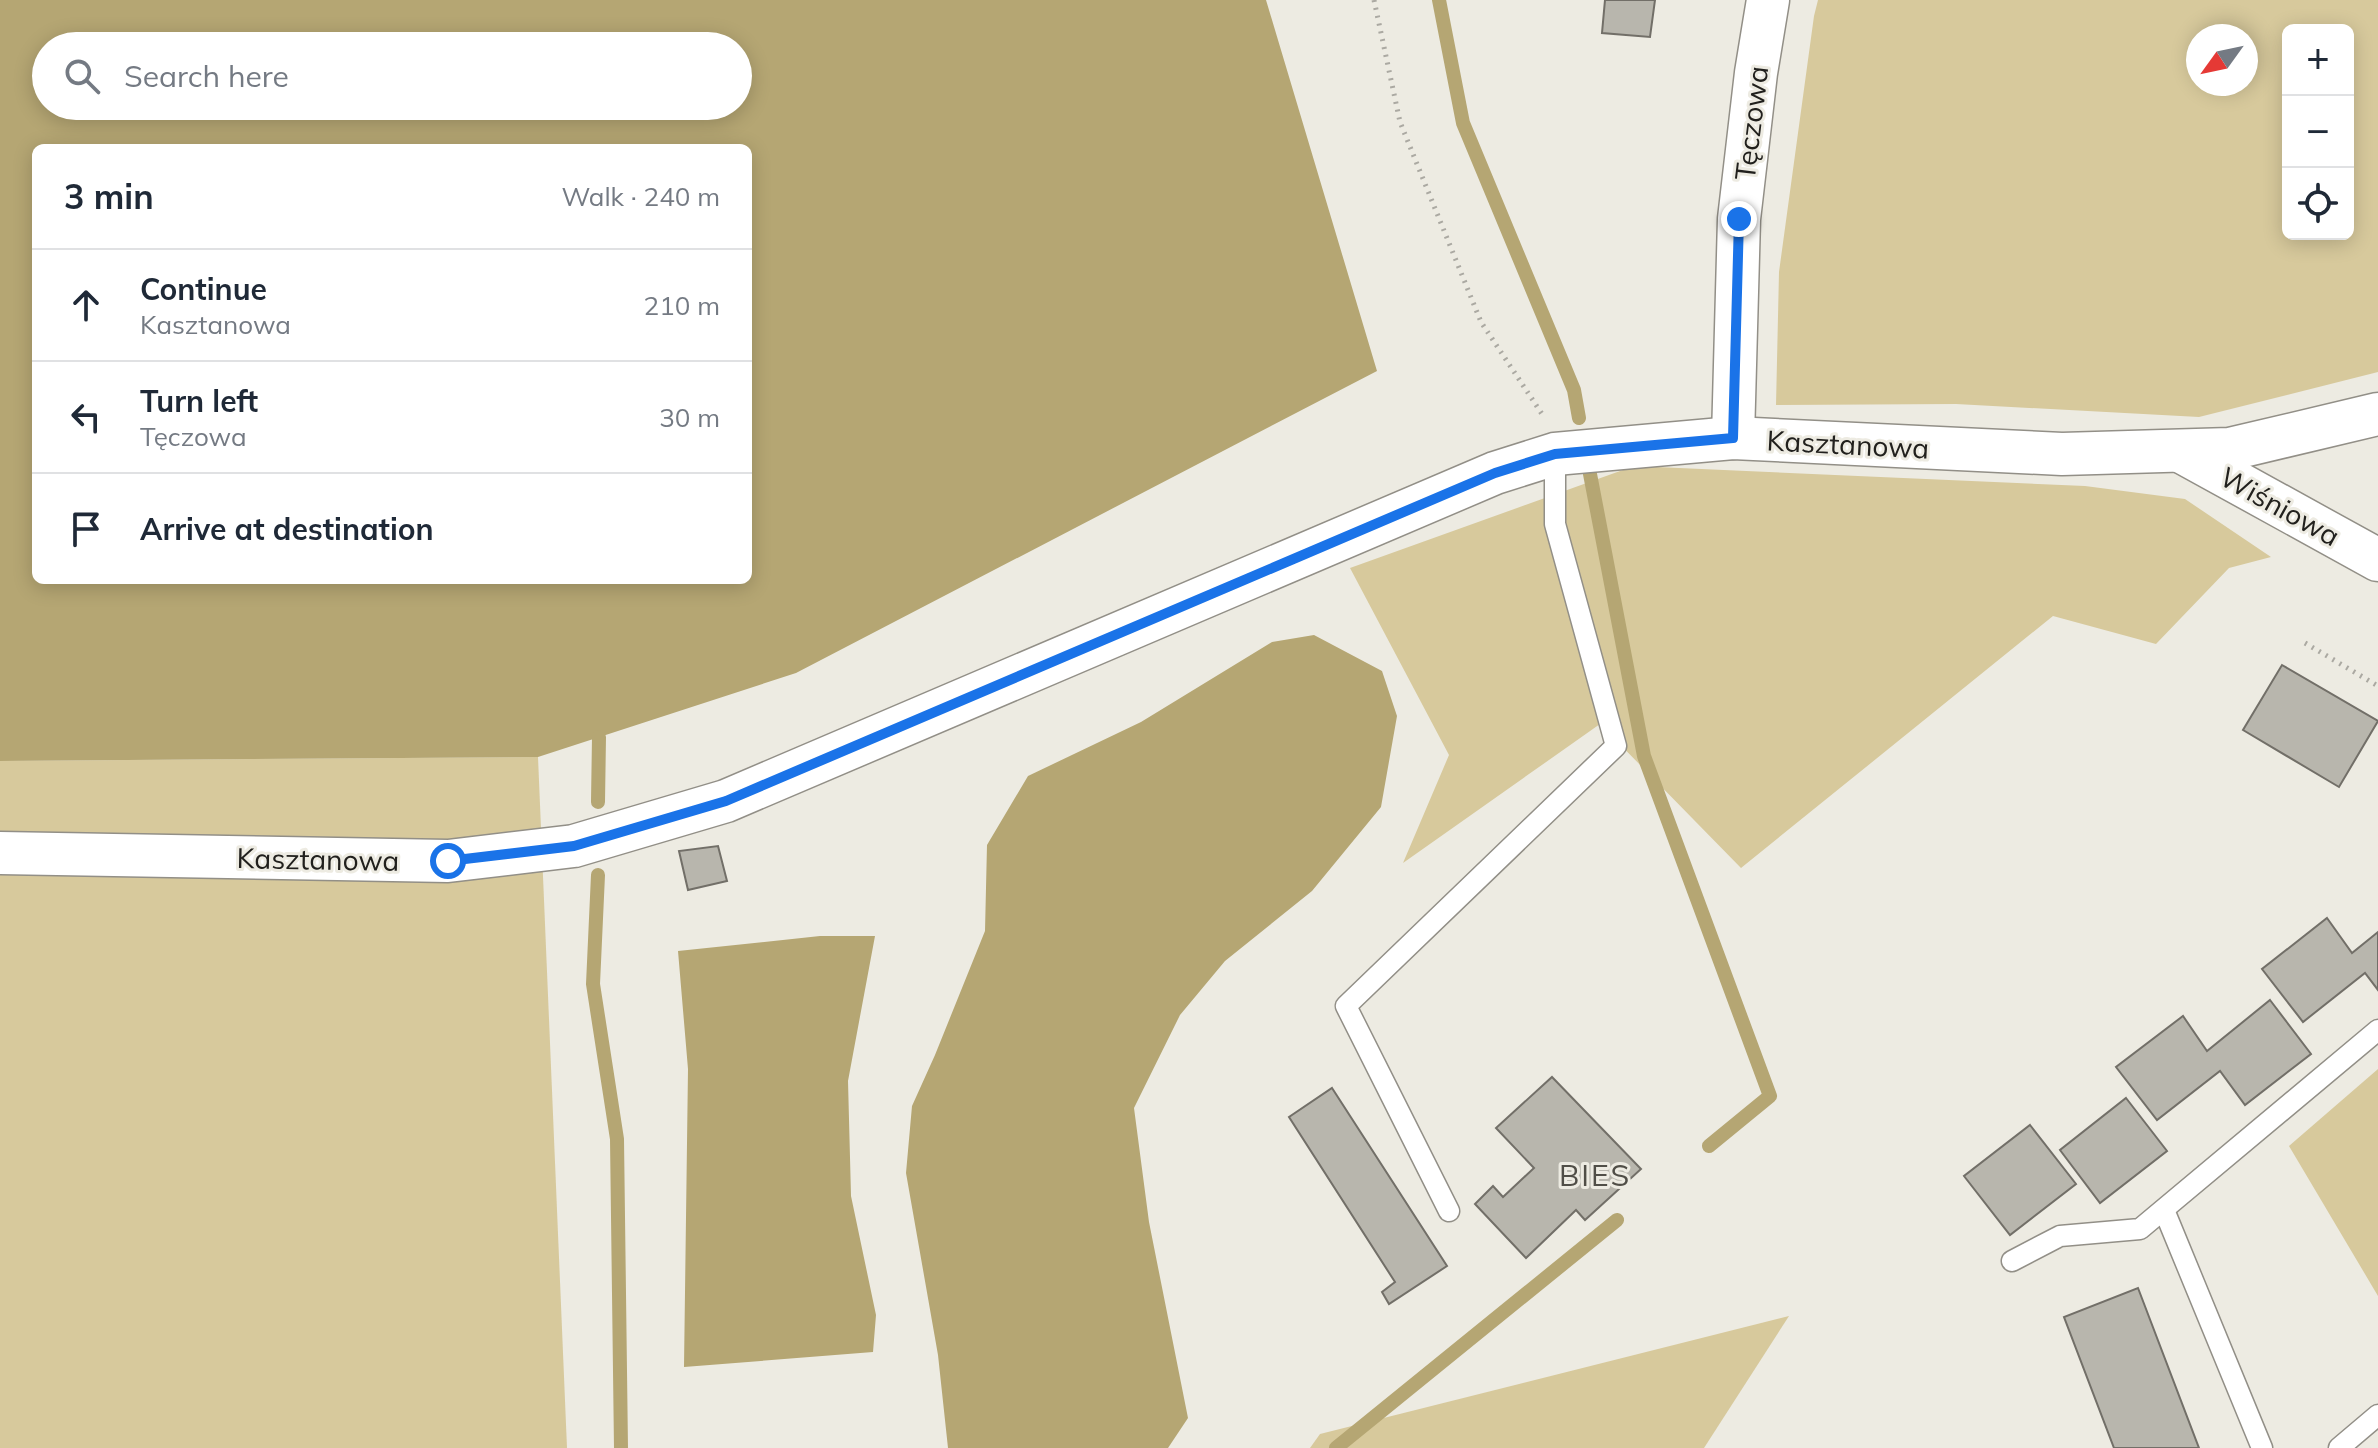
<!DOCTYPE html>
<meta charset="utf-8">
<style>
:root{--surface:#fff;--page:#f6f6f7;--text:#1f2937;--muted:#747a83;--line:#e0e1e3}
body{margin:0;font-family:Mulish,sans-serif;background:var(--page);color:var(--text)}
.controls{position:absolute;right:24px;top:24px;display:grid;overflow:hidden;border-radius:12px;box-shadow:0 4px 20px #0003}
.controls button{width:72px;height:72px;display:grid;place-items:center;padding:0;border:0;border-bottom:2px solid var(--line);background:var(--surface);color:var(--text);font:40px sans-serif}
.compass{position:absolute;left:2186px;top:24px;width:72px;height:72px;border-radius:50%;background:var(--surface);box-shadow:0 4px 20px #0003;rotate:237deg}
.stop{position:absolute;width:24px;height:24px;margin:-18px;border:6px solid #1a73e8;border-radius:50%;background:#fff}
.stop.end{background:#1a73e8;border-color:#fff;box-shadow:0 2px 8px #0008}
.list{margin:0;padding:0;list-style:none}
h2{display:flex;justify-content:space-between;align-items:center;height:104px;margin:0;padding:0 32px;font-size:34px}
h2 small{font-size:26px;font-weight:400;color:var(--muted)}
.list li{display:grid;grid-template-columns:52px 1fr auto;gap:24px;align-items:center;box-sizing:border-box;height:112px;padding:0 32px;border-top:2px solid var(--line)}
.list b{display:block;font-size:30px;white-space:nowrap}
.list p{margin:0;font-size:26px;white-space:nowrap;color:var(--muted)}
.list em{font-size:26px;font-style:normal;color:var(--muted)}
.icon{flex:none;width:44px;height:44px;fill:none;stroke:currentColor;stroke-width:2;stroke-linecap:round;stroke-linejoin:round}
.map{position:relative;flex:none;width:2378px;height:1448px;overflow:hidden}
.search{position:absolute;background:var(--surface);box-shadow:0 4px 20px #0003;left:32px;top:32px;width:720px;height:88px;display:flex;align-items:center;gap:20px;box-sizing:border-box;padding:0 28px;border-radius:44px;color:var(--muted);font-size:30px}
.panel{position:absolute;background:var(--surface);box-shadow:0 4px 20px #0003;left:32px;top:144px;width:720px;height:440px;border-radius:12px}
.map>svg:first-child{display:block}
</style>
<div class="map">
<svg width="2378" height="1448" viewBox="0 0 2378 1448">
<rect width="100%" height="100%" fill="#edebe2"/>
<g fill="#d7c99c" fill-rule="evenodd">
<path d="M1818,0h560v372l-179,45 -243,-13 -180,1 3,-133 35,-256zM2288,30h60v204h-60zM2246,36v48h-48v-48z"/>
<polygon points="1634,466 2085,486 2185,499 2271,557 2229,568 2156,644 2053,616 1741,868 1600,724 1403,863 1449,755 1350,568"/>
<polygon points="538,757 567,1448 0,1448 0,761"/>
<polygon points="2378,1069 2378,1296 2289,1146"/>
<polygon points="1789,1316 1704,1448 1310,1448 1320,1434"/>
</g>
<g fill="#b5a673" fill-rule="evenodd">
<path d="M0,0h1266l111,371 -581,302 -258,84 -538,4zM46,46h692v60h-692zM36,148h712v432h-712z"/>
<polygon points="1314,635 1382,671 1397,716 1381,807 1312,891 1225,961 1180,1015 1134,1108 1149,1222 1188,1418 1168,1448 948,1448 938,1355 906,1173 912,1106 935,1055 985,931 987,845 1028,776 1141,722 1272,642"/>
<polygon points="820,936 875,936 848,1081 851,1196 876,1315 873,1352 684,1367 688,1069 678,951"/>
</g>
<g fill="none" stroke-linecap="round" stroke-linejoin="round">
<g stroke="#b5a673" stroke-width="14">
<polyline points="1439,0 1463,123 1574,390 1579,418"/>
<polyline points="1590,474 1644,756 1770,1096 1709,1146"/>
<polyline points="598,802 599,737"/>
<polyline points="598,875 593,984 617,1139 621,1448"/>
<polyline points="1336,1448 1617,1220"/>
</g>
</g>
<g fill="#b8b6ad" stroke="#726f68" stroke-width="2">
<polygon points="1605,0 1655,0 1650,37 1602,33"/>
<polygon points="2282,665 2378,721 2339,787 2243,730"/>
<polygon points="718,846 727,881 688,890 679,851"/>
<polygon points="2327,918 2352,953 2378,932 2378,990 2365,973 2303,1022 2262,969"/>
<polygon points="2270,1000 2311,1054 2245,1105 2220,1071 2157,1120 2116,1067 2183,1016 2207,1051"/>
<polygon points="1552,1077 1641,1169 1585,1220 1576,1210 1526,1258 1475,1204 1493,1186 1503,1197 1534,1168 1496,1128"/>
<polygon points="1332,1088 1447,1266 1389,1304 1382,1292 1395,1282 1289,1117"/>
<polygon points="2126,1098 2167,1151 2100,1203 2060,1150"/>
<polygon points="2030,1125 2076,1184 2010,1235 1964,1176"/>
<polygon points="2138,1288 2199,1448 2114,1448 2064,1317"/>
</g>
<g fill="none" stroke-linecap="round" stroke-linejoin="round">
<defs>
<g id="service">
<polyline points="2164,1210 2262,1448"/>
<polyline points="1449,1211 1346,1006 1616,746 1555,524 1555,454"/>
<polyline points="2012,1261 2060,1236 2140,1229 2378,1030"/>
<polyline points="2339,1448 2378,1415"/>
</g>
<g id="minor">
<polyline points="1733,438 1739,219 1756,73 1768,0"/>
<polyline points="2182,452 2378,560"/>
<polyline points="0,853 448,861 574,846 726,801 1495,473 1555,454 1733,438 2062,454 2230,449 2378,414"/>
</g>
</defs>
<use href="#service" stroke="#928f87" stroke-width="23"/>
<use href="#minor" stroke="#928f87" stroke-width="45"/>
<g stroke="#aba9a2" stroke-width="5" stroke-dasharray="2 6" stroke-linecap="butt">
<polyline points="1374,0 1400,122 1481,322 1542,414"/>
<polyline points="2305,643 2378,686"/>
</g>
<use href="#service" stroke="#fff" stroke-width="20"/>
<use href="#minor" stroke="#fff" stroke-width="42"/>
</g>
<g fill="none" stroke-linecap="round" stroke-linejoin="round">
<polyline stroke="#1a73e8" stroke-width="10" points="448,861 574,846 726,801 1495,473 1555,454 1733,438 1739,219"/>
</g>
<g text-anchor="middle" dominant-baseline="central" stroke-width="6" stroke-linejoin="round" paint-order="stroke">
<g font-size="28" fill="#21201d" stroke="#edebe2">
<text transform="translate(1751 123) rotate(-83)">Tęczowa</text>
<text transform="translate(1848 444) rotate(3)">Kasztanowa</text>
<text transform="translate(2280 506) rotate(29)">Wiśniowa</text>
<text transform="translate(318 859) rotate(1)">Kasztanowa</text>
</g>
<g font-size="30" letter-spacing="2" fill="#504e47" stroke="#edebe2">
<text x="1595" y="1175">BIES</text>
</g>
</g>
</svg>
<div class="controls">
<button>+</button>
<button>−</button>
<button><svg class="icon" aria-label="locate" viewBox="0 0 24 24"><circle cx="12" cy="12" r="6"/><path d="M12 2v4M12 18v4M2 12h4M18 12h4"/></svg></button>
</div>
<svg class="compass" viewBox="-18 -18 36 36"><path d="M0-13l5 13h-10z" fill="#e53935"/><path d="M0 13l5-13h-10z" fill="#747a83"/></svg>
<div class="stop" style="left:448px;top:861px"></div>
<div class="stop end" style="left:1739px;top:219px"></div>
<div class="search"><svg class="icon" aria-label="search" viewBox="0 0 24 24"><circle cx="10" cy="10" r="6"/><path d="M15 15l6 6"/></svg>Search here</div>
<section class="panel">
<h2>3 min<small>Walk · 240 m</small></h2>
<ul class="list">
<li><svg class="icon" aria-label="ahead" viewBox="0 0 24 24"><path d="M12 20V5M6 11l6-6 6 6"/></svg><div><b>Continue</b><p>Kasztanowa</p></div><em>210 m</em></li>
<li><svg class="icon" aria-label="left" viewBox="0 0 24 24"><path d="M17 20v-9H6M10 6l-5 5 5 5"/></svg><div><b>Turn left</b><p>Tęczowa</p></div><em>30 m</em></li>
<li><svg class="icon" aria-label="arrive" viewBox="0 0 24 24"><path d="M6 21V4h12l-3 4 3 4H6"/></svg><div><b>Arrive at destination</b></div></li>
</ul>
</section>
</div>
